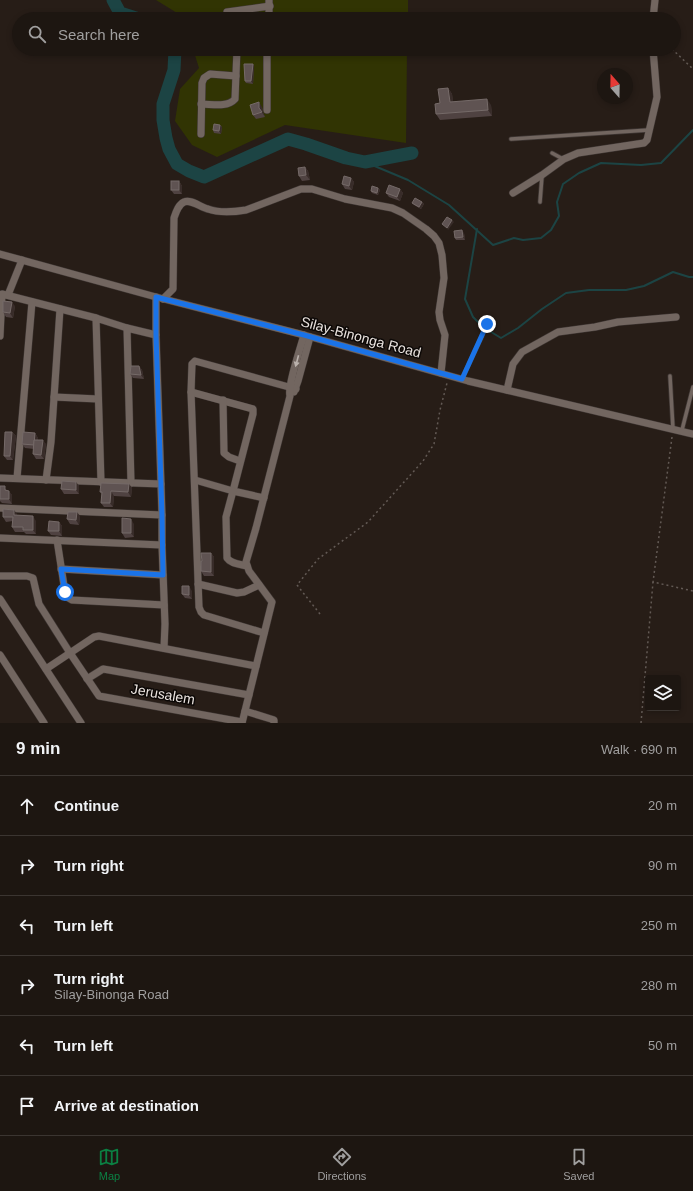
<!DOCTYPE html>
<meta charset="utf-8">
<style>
:root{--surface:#1d1611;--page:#2a231f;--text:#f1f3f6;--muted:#a09f9f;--line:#3b3531;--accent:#0b8043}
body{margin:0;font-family:Helvetica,sans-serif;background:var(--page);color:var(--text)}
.controls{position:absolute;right:12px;bottom:12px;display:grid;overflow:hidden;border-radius:4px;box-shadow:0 2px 6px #0003}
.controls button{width:36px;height:36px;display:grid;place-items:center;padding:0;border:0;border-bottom:1px solid var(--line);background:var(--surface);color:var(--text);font:20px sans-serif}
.compass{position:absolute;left:597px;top:68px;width:36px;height:36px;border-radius:50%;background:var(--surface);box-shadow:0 2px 6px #0003;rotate:340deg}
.stop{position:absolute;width:12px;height:12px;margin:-9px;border:3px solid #1a73e8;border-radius:50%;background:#fff}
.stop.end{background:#1a73e8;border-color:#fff;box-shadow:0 1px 4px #0008}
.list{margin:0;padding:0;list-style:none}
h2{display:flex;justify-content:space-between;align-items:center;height:52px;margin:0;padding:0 16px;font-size:17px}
h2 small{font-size:13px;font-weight:400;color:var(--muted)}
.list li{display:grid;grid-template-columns:26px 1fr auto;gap:12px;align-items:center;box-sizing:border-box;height:60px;padding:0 16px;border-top:1px solid var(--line)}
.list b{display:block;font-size:15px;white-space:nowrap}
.list p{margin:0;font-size:13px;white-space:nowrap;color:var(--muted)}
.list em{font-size:13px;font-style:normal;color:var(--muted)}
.icon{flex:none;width:22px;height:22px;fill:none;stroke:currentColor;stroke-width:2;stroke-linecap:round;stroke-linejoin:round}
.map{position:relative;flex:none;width:693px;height:723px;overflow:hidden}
.search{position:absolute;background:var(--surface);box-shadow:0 2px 6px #0003;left:12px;right:12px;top:12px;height:44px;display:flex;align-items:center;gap:10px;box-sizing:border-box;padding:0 14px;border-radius:22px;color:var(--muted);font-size:15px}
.sheet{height:412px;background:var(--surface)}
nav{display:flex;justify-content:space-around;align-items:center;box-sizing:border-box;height:56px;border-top:1px solid var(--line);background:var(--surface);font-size:11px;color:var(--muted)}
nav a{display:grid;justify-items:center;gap:2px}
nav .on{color:var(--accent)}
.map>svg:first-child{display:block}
</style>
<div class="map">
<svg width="693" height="723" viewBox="0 0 693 723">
<rect width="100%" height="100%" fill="#271d17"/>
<g fill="#313403">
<polygon points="156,0 408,0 408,19 183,19 182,16"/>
<polygon points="193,49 407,49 406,143 285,125 217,157 192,145 175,121 180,89 199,68"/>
</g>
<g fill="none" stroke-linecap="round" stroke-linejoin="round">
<g stroke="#1c4444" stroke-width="2">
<polyline points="365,162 408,180 449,205 493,245 514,238 523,240 541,238 551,230 559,216 557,202 563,184 579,173 601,163 641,165 661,163 693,130"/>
<polyline points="477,229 465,299 473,317 483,327 501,338 518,328 542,309 566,293 589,290 626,290 644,286 673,272 689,277 693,277"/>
</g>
<g stroke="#1c4444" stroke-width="13">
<polyline points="113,0 120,13 139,19"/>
<polyline points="175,49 174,70 163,104 163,120 166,138 169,149 177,164 189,171 204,177 288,139 306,144 346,158 365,162 412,153"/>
</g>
<defs>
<g id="service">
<polyline points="511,139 649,130"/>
<polyline points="552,153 563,159"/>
<polyline points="540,202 542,176"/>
<polyline points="670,376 673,429"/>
<polyline points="462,379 489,321"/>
<polyline points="682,430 693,387"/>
</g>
<g id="minor">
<polyline points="227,12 270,6"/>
<polyline points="269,19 269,0"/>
<polyline points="653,19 655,0"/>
<polyline points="267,49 267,110"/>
<path d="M201,104c11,0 26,4 34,-5l2,-50"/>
<polyline points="201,134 202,83 204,78 210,74 236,76"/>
<polyline points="513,193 542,175 564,159 578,153 644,143 647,140 657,97 653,49"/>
<polyline points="0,254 156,297 304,335 468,381 693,434"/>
<polyline points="8,295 22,260"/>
<path d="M163,299l10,-10 1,-71c2,-6 4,-13 10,-16 7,-3 16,5 24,7 11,4 26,3 38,1l55,-21h11l33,10 47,9 11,5 23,16 8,7 5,7 3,12 2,23 -5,34 1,8 5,15 -4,38"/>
<polyline points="156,335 161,484"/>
<polyline points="0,336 2,294 96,318"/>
<polyline points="507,390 513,364 522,352 558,332 595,327 618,322 676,317"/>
<polyline points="191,392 253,409 253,414 233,491 264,498"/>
<polyline points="294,392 298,381 310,337"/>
<polyline points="54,397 98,399"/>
<polyline points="223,400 224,453 229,457 240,461"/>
<polyline points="0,478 161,484 162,515"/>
<polyline points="17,478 32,302"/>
<polyline points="46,480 51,442 60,309"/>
<path d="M195,480l38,11 -7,26 1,41c4,6 13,6 20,8"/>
<polyline points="101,482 96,318 127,328"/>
<polyline points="131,483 127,328 156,335 156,297"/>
<polyline points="0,508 162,515 162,545 165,624 164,648"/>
<polyline points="0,538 162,545"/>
<polyline points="57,540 65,592 67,597 72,600 164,605"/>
<polyline points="61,569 163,575"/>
<polyline points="0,576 27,576 33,578 39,604 70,653 94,637 99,636 256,666"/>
<polyline points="198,584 237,593 244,592 259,585"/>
<polyline points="0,599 81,723"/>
<polyline points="264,633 204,615 201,612 199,607 191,392 192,364 195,361 296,389"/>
<polyline points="0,655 44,723"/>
<polyline points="46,669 70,653 99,696 242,722"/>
<polyline points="87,679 103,669 109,670 249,695"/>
<polyline points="245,711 271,719 274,720 274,723"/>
<path d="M242,723l30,-121 -23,-31 -3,-9 10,-34 34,-132c-3,-9 11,-50 14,-61"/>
</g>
</defs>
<use href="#service" stroke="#3f3734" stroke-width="5"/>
<use href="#minor" stroke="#3f3734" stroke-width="8"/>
<g stroke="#635a55" stroke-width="1.5" stroke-dasharray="2 3" stroke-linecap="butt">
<polyline points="672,49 693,69"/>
<polyline points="672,437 653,582 693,591"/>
<polyline points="320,614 297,585 318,559 368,522 423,461 434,444 440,410 447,383"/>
<polyline points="641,723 653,582"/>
</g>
<use href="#service" stroke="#726660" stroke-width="3.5"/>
<use href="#minor" stroke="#726660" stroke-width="7"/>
</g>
<g fill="#4f4241">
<polygon points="253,64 254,66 253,84 246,83 245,81"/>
<polygon points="448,88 452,94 453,102 491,105 492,116 440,120 436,114 440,103"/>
<polygon points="262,107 263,112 265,117 256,119 253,115"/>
<polygon points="220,125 222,127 221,134 214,133 213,130"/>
<polygon points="305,167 308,171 310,180 302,181 299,176"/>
<polygon points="351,178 354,182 352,190 345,189 342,184"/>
<polygon points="179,181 182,186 182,194 174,194 171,190"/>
<polygon points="378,188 380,190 378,195 372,193 371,191"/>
<polygon points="400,189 403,193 400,201 389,197 386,193"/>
<polygon points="422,202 424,204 421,209 414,205 412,203"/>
<polygon points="464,233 465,240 456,240 455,238"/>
<polygon points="15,306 13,318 6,317 3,312"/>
<polygon points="139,366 142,370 144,379 133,378 130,374"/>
<polygon points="12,432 16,436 13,460 7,460 4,456"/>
<polygon points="35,433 38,438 38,440 46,444 44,459 36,459 33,454 34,449 25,448 22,444"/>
<polygon points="76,482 79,486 79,494 64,494 61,489"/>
<polygon points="129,484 132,488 131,497 114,496 113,507 104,507 101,503 102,494 100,492"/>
<polygon points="0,486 8,491 12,495 12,504 2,503 0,501"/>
<polygon points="14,510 17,515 36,521 36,534 26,534 24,532 15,532 12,527 13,521 6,522 3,517"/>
<polygon points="80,516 79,525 70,524 67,519"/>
<polygon points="59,522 62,526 62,536 51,535 48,531"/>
<polygon points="134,524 134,537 125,538 122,533"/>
<polygon points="211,553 214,557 214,576 204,576 201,571 202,561"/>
<polygon points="192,591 192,599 185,598 182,594"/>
</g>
<g fill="#382c29">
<polygon points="253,64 254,66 253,84 251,81"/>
<polygon points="448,88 452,94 454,108 450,102"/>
<polygon points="487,99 491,105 492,116 488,110"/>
<polygon points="259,102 262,107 263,112 265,117 259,108"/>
<polygon points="220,125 222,127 221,134 219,131"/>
<polygon points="305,167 308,171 310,180 306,175"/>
<polygon points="351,178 354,182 352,190 349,186"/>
<polygon points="179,181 182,186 182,194 179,190"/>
<polygon points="378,188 380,190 378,195 377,193"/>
<polygon points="400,189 403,193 400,201 397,197"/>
<polygon points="422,202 424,204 421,209 419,207"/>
<polygon points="452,220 454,222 448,230 447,228"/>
<polygon points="462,230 464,233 465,240 463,237"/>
<polygon points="12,302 15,306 13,318 10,313"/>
<polygon points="139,366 142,370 144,379 141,375"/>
<polygon points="12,432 16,436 13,460 10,456"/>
<polygon points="35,433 38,438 37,449 34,445"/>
<polygon points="43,440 46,444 44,459 41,455"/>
<polygon points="76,482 79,486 79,494 76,490"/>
<polygon points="129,484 132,488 131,497 128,492"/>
<polygon points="9,491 12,495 12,504 9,499"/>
<polygon points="111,491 114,496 113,507 110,503"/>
<polygon points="14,510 17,514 17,519 14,515"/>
<polygon points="77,512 80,516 79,525 76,520"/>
<polygon points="33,516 36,521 36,534 33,530"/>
<polygon points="131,519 134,524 134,537 131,533"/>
<polygon points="59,522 62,526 62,536 59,531"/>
<polygon points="211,553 214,557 214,576 211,572"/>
<polygon points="189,586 192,591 192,599 189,595"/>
</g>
<g fill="#5f5352" stroke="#756a68">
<polygon points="244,64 253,64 251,81 245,81"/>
<polygon points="448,88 450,102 487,99 488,110 436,114 435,104 440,103 438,89"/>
<polygon points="259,102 259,108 262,112 253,115 250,105"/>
<polygon points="214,124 220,125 219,131 213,130"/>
<polygon points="305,167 306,175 299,176 298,168"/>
<polygon points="344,176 351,178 349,186 342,184"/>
<rect x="171" y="181" width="8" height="9"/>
<polygon points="389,185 400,189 397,197 386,193"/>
<polygon points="372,186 378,188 377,193 371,191"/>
<polygon points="415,198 422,202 419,207 412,203"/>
<polygon points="447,217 452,220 447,228 442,224"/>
<polygon points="462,230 463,237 455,238 454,231"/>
<polygon points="3,301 12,302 10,313 3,312"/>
<polygon points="131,366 139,366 141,375 130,374"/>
<polygon points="5,432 12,432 10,456 4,456"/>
<polygon points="23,432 35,433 34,445 22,444"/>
<polygon points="34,440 43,440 41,455 33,454"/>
<polygon points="62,481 76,482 76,490 61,489"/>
<polygon points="101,483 129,484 128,492 111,491 110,503 101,503 102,492 100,492"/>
<polygon points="0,486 5,486 5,490 9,491 9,499 0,499"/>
<polygon points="3,509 14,510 14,515 33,516 33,530 23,530 23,527 12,527 13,517 3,517"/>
<polygon points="68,512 77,512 76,520 67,519"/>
<polygon points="122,518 131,519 131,533 122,533"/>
<polygon points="49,521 59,522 59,531 48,531"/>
<polygon points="201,553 211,553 211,572 201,571 201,561 202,561"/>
<polygon points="182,586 189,586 189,595 182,594"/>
</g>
<defs><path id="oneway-solid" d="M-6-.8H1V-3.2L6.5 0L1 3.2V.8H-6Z"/></defs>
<use fill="#bab1ac" href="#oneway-solid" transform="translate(297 361) rotate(105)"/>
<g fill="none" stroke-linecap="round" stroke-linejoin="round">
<polyline stroke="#1a73e8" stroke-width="5" points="65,592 61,569 163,575 162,515 156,335 156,297 304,335 462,379 487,324"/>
</g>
<g text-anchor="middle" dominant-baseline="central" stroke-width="3" stroke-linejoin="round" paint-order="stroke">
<g font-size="14" fill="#eae3df" stroke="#0c0806">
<text transform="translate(361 337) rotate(15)">Silay-Binonga Road</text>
<text transform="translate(163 694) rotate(10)">Jerusalem</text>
</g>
</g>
</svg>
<div class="controls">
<button><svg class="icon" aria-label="layers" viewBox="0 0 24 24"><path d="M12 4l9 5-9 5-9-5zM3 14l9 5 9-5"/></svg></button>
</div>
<svg class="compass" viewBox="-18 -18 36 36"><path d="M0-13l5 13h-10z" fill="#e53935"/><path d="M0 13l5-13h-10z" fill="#a09f9f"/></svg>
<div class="stop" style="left:65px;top:592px"></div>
<div class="stop end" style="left:487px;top:324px"></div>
<div class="search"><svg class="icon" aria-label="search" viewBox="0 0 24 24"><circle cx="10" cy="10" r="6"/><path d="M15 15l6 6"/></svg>Search here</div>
</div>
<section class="sheet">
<h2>9 min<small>Walk · 690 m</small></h2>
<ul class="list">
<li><svg class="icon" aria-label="ahead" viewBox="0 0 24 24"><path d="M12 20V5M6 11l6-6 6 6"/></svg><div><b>Continue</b></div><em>20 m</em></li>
<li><svg class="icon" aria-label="right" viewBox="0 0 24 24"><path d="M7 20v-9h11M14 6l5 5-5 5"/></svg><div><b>Turn right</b></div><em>90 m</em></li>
<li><svg class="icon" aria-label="left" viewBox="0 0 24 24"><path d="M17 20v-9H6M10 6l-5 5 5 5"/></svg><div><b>Turn left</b></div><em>250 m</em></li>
<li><svg class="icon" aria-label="right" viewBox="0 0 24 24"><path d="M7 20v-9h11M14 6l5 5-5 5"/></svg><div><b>Turn right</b><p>Silay-Binonga Road</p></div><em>280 m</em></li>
<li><svg class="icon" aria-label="left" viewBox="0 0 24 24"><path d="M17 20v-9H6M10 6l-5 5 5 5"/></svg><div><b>Turn left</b></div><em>50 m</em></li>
<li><svg class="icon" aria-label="arrive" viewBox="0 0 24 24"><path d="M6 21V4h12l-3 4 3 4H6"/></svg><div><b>Arrive at destination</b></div></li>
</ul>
</section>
<nav>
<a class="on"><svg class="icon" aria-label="map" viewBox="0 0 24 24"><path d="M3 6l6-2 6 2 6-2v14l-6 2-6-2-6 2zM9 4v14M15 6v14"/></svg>Map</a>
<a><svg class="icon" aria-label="directions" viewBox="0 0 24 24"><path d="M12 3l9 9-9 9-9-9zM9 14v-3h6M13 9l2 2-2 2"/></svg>Directions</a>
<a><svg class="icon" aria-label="saved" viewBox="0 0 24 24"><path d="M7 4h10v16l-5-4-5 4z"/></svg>Saved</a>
</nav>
